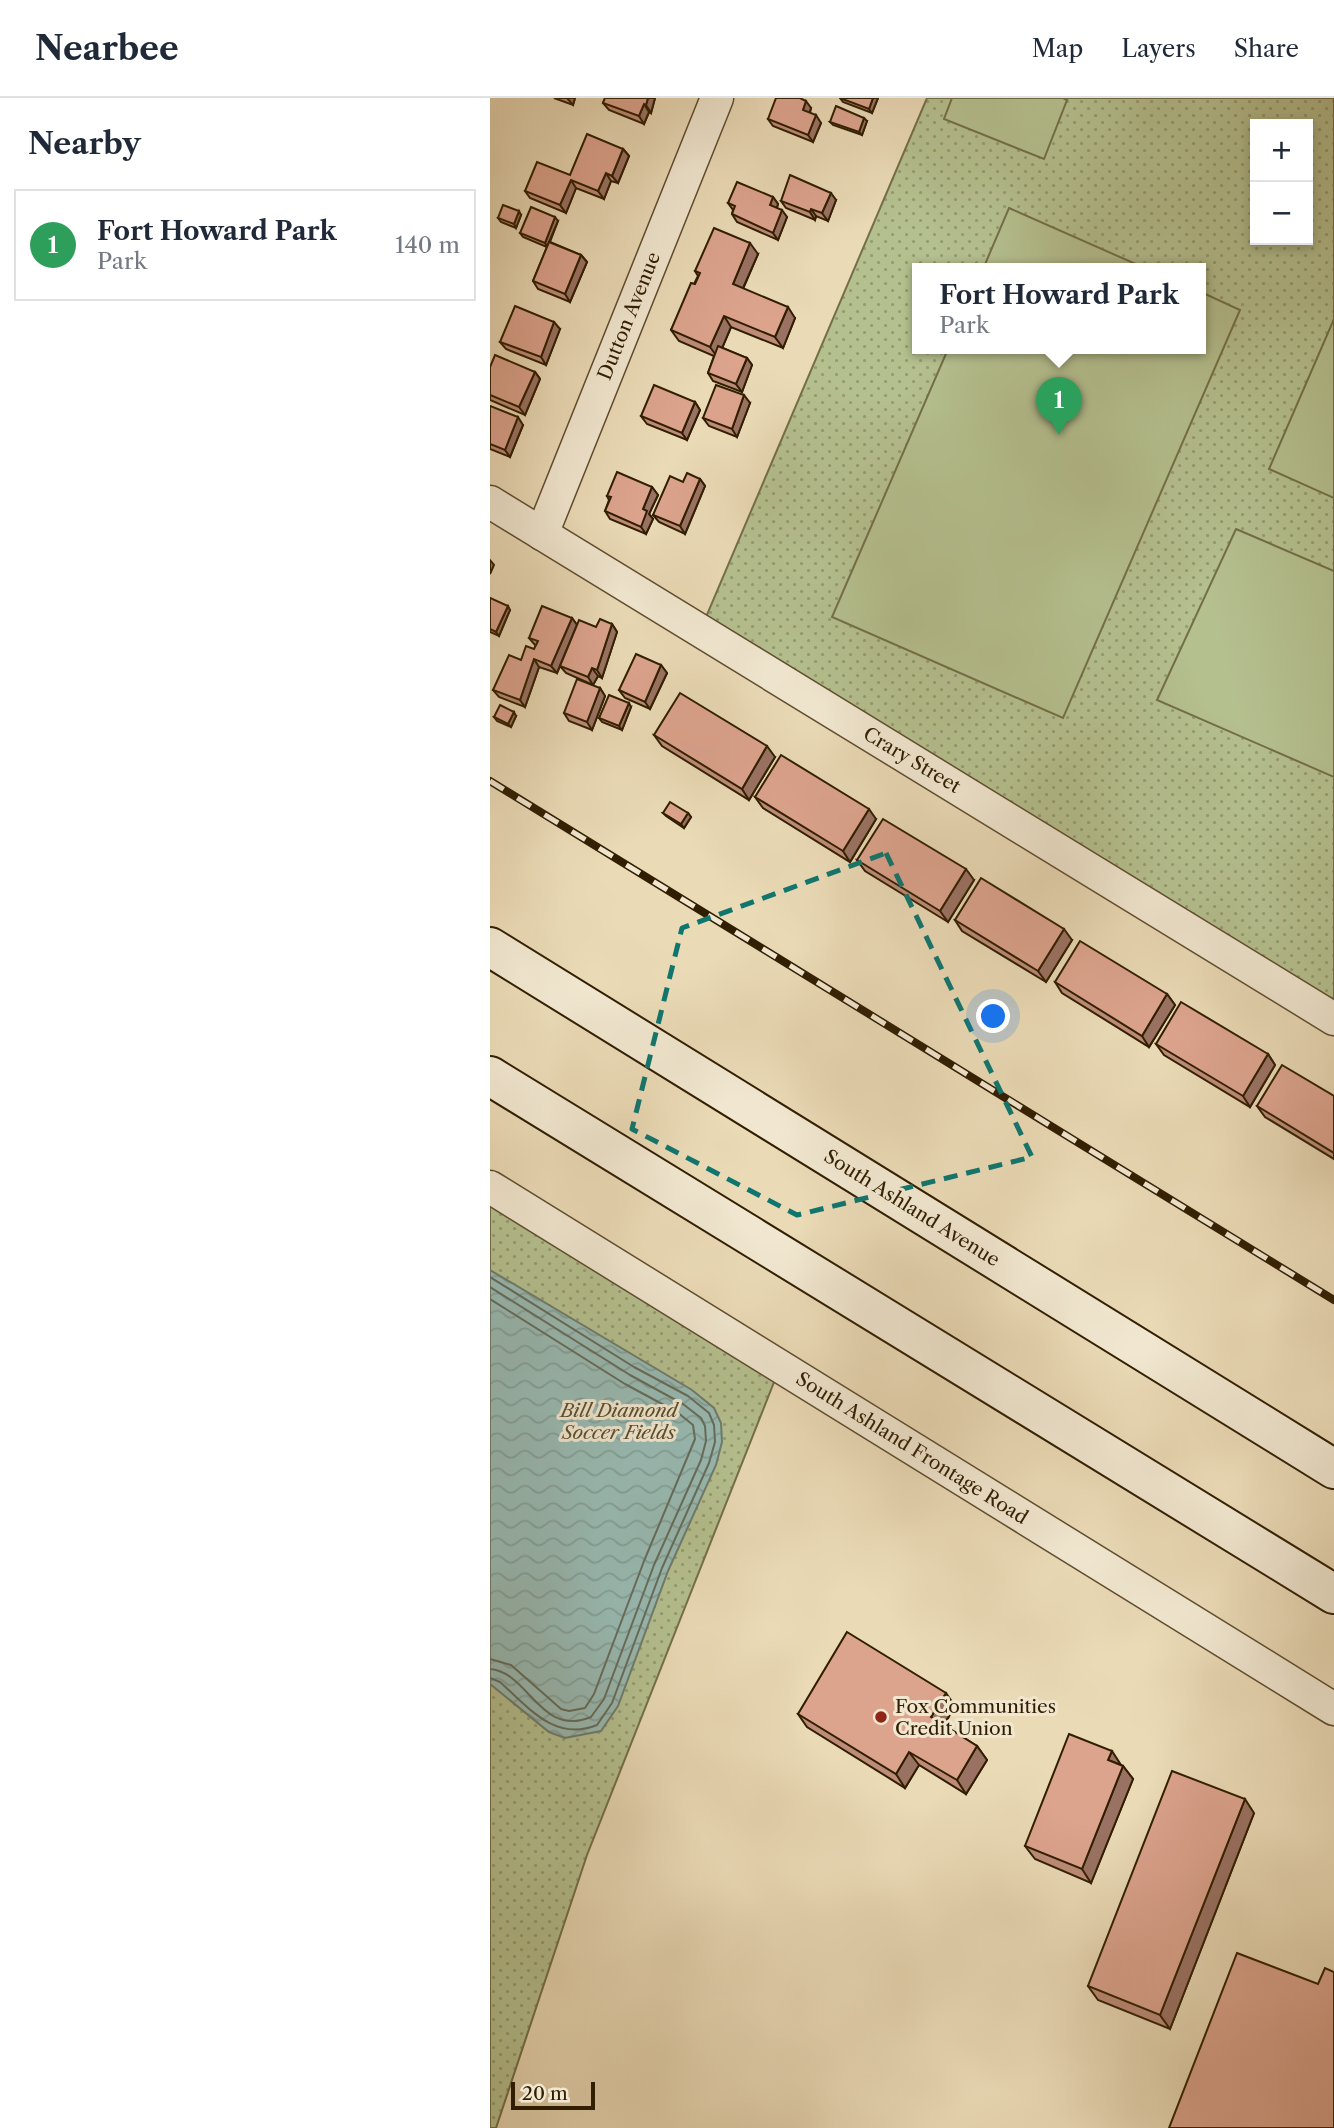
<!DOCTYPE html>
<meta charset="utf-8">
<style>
:root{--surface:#fff;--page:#f2f2f3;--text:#1f2937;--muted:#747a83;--line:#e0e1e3;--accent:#8f2418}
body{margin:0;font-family:"Libre Caslon Text",serif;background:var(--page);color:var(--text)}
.controls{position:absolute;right:21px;top:21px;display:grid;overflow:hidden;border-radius:0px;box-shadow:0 4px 10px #0003}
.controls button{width:63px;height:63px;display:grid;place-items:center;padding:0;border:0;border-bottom:2px solid var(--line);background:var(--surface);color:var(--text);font:35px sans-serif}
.scale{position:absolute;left:21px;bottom:18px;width:84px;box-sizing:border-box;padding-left:7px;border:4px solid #311e01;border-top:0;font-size:19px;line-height:24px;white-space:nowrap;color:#311e01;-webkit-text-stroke:5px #f1e7d0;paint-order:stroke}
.you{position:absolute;left:504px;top:919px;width:24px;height:24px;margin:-18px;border:5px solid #fff;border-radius:50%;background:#1a73e8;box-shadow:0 0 0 10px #1a73e833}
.badge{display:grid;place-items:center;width:46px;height:46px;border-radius:50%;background:var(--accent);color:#fff;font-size:23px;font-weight:700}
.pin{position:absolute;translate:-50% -58px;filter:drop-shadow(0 2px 4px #0008)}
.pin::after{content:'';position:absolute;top:37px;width:24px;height:21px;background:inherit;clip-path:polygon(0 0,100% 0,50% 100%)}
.popup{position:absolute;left:422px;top:165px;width:294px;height:91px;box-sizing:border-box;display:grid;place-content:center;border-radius:0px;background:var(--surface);filter:drop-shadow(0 2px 5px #0005);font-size:23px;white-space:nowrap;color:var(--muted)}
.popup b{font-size:26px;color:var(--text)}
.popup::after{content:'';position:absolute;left:50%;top:100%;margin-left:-14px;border:14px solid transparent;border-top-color:var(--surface)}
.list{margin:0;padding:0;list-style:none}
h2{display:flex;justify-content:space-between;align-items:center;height:91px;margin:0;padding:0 28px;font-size:30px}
h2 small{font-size:23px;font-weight:400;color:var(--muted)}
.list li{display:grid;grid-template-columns:46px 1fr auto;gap:21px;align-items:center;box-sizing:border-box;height:112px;margin:0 14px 14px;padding:0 14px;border:2px solid var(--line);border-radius:0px}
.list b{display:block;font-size:26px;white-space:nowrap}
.list p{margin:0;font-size:23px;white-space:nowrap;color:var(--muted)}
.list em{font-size:23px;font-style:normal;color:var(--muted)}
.map{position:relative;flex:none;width:844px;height:2030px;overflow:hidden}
header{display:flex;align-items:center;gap:42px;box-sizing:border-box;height:98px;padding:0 35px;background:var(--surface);border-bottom:2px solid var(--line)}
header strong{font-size:33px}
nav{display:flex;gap:38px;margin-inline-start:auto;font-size:24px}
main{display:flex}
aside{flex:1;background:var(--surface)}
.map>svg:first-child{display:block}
</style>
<header>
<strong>Nearbee</strong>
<nav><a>Map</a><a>Layers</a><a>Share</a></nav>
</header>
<main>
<aside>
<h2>Nearby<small></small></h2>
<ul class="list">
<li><span class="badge" style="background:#2e9e5b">1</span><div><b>Fort Howard Park</b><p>Park</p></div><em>140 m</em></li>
</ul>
</aside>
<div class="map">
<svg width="844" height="2030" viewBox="0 0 844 2030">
<defs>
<pattern id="green-dots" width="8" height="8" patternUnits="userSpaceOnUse" patternTransform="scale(1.75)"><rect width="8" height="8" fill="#b5c08f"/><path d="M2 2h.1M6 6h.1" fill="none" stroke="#949b72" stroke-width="1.8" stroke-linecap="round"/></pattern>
<pattern id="water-waves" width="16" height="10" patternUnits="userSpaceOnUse" patternTransform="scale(1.75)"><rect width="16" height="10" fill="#98bab3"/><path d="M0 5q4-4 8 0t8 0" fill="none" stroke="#839f98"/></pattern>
</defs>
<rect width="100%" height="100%" fill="#eadab6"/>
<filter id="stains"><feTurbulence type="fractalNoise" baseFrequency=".00286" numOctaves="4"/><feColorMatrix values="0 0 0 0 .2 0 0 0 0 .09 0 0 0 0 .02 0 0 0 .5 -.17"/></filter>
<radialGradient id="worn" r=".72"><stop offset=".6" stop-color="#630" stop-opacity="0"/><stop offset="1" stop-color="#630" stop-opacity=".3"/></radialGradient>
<g fill="url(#green-dots)" stroke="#736f48" stroke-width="2" fill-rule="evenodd">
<path d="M437,0h407v922l-634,-389zM765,26h53v116h-53zM427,171h284v80h-284z"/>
<polygon points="0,1097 290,1269 97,1757 6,2030 0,2030"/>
</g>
<g fill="#b5c08f" stroke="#736f48" stroke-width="2">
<polygon points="462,0 573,0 577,2 554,61 454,21"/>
<polygon points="519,110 657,171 493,171"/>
<polygon points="711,194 750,212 573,620 342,519 458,251 711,251"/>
<polygon points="844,221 844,400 779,371"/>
<polygon points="746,431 844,473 844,679 667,602"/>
</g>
<polygon fill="url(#water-waves)" stroke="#6f7c6c" stroke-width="2" points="0,1172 202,1292 224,1310 231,1325 232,1344 226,1367 178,1473 128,1608 111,1633 75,1640 59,1634 0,1586"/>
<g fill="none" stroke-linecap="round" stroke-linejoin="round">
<g stroke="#646c5a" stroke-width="2">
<path d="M0,1179l144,90 54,29 21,17 5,12 1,17 -6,21 -47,105 -50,135 -15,22c-42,17 -68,-17 -97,-43l-10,-4"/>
<path d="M0,1189l140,88 53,29 18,14 4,8 1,15 -5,19 -47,105 -50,134 -13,18c-51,21 -62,-45 -101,-48"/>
<polyline points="0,1201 135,1286 187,1314 203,1327 205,1341 154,1463 104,1596 95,1610 79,1613 71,1611 21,1567 0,1561"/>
</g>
<defs>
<g id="minor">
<polyline points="0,404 844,921"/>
<polyline points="52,436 227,0"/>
<polyline points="0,1089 844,1611"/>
</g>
<g id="secondary">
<polyline points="0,849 844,1371"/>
<polyline points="0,978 844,1496"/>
</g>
</defs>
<use href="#minor" stroke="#5f4d2e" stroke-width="35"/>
<use href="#secondary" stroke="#311e01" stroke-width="42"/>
<use href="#minor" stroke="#f1e7d0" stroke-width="32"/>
<use href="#secondary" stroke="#f1e7d0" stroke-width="38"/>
<defs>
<polyline id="rail" points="0,683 844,1202"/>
</defs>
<use href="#rail" stroke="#311e01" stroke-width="8"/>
<use href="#rail" stroke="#f1e7d0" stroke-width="5" stroke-dasharray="16" stroke-linecap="butt"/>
</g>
<g fill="#bd8c79" stroke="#311e01" stroke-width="2">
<polygon points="64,0 85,0 83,7"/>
<polygon points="115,0 165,0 161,15 159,14 154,26 119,12 113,5"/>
<polygon points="350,0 388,0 382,15 353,4"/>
<polygon points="321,10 320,15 331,25 323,44 283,28 278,21"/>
<polygon points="377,23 372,37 343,27 340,24"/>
<polygon points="133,51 139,58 128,85 121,83 114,101 86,90 76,115 40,100 35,93 80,77"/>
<polygon points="283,99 288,106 287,110 297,119 288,142 247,124 242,116 243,112 238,105"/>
<polygon points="346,102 338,123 326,118 325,122 296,110 291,103"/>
<polygon points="31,117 26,130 11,124 8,120"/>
<polygon points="68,123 60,144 91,157 97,164 80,204 48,191 43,183 57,149 33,139 30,135"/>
<polygon points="268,156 253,191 305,220 293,250 241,229 232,250 257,260 262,267 252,294 223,283 218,275 224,258 189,243 181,232 208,178 205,173"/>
<polygon points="70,231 56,267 16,251 10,244"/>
<polygon points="0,269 45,274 50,281 35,317 0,302"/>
<polygon points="205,304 210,312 197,342 157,326 151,318"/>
<polygon points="260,305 247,339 219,328 213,320"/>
<polygon points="0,308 33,327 20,359 0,351"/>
<polygon points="210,381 215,388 195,436 169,424 163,417 193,384"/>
<polygon points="162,389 168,397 159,416 163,421 156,436 120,421 115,413 119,402 117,398"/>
<polygon points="0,500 20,512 9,538 0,534"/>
<polygon points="82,520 87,527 106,529 122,526 127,534 112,580 108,578 103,587 76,575 70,568 78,550 67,575 49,569 35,609 9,599 3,592 31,562 44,551 46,548 39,540"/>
<polygon points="171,567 177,575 160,611 135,600 129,592"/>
<polygon points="110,590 115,598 102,632 79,623 74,615"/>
<polygon points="141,609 132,632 112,624 109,620"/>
<polygon points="26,618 21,629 7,623 4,619"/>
<polygon points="164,637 285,659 259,702 172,648"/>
<polygon points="265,699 386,721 360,764 273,710"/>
<polygon points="173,715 198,715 201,719 194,730 176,718"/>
<polygon points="367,762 484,782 458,824 375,773"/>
<polygon points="465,822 582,842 556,884 472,833"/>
<polygon points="565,884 677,896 685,907 659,949 572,895"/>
<polygon points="666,946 778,956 785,967 760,1009 674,957"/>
<polygon points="844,998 844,1061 775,1019 767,1008"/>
<polygon points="465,1608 454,1627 487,1648 497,1662 476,1696 429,1667 415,1690 317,1629 308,1616"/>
<polygon points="633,1668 643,1681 601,1785 545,1761 535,1748"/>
<polygon points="764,1715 680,1931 608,1902 598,1888"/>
</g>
<g fill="#9a7263" stroke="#311e01" stroke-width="2">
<polygon points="77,0 85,0 83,7"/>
<polygon points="158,0 165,0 161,15 156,7"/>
<polygon points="383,0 388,0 382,15 379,11"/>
<polygon points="316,3 321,10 318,19 313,12"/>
<polygon points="154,6 159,14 154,26 149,18"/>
<polygon points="326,17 331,25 323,44 318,37"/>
<polygon points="374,20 377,23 372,37 369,34"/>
<polygon points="133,51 139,58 128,85 122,78"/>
<polygon points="116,75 121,83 114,101 108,93"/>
<polygon points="81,82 86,90 76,115 70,107"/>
<polygon points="341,95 346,102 338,123 332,115"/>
<polygon points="283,99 288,106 285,114 280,107"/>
<polygon points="321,111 326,118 325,122 320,114"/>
<polygon points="292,112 297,119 288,142 283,135"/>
<polygon points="29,113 31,117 26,130 24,126"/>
<polygon points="65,119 68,123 57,149 55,145"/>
<polygon points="260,145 268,156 250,197 243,186"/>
<polygon points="91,157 97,164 80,204 75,196"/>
<polygon points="298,209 305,220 293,250 285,239"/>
<polygon points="234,218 241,229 228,260 220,249"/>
<polygon points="64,224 70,231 56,267 51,259"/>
<polygon points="257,260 262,267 252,294 246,286"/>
<polygon points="45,274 50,281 35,317 29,309"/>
<polygon points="254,297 260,305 247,339 242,331"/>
<polygon points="205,304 210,312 197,342 192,335"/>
<polygon points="28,319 33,327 20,359 15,352"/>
<polygon points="210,381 215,388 195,436 190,428"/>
<polygon points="162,389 168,397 159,416 163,421 156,436 151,429 153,411"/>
<polygon points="0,462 4,467 0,476"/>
<polygon points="18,508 20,512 9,538 6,534"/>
<polygon points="82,520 87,527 67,575 61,568"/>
<polygon points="122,526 127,534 112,580 107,572"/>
<polygon points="44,561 49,569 35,609 30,602"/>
<polygon points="171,567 177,575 160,611 155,604"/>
<polygon points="102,570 108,578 103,587 98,579"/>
<polygon points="110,590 115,598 102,632 97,624"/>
<polygon points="139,605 141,609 132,632 129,628"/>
<polygon points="24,614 26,618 21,629 18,626"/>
<polygon points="277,648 285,659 259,702 252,691"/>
<polygon points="379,711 386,721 360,764 353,753"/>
<polygon points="198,715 201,719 194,730 191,726"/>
<polygon points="476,771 484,782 458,824 450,813"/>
<polygon points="574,831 582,842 556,884 548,873"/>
<polygon points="677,896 685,907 659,949 652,938"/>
<polygon points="778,956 785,967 760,1009 753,998"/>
<polygon points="456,1595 465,1608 450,1633 441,1619"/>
<polygon points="487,1648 497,1662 476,1696 467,1682"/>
<polygon points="622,1653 631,1667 618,1662"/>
<polygon points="419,1654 429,1667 415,1690 406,1676"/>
<polygon points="633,1668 643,1681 601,1785 592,1771"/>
<polygon points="755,1701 764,1715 680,1931 670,1917"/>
</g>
<g fill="#dca38d" stroke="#311e01" stroke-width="2">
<polygon points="115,0 158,0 156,7 154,6 149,18 113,5"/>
<polygon points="286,0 310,0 316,3 313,12 326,17 318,37 278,21"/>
<polygon points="350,0 383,0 379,11"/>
<polygon points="346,8 374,20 369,34 340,24"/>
<polygon points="97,36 133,51 122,78 116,75 108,93 81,82 70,107 35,93 47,64 80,77"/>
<polygon points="300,77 341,95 332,115 321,111 320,114 291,103"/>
<polygon points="247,84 283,99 280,107 292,112 283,135 242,116 245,108 238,105"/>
<polygon points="13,107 29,113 24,126 8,120"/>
<polygon points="41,109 65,119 55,145 30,135"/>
<polygon points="224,130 260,145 243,186 298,209 285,239 234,218 220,249 181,232 201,185 205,186 210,175 205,173"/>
<polygon points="59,144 91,157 75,196 43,183"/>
<polygon points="25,208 64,224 51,259 10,244"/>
<polygon points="228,248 257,260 246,286 218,275"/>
<polygon points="5,257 45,274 29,309 0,297 0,269"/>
<polygon points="164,287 205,304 192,335 151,318"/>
<polygon points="226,287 254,297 242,331 213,320"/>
<polygon points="0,308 28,319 15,352 0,346"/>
<polygon points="127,374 162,389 153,411 157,413 151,429 115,413 121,399 117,398"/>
<polygon points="197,375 210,381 190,428 163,417 180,378 193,384"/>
<polygon points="0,500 18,508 6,534 0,531"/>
<polygon points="52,508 82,520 61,568 44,561 30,602 3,592 19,557 31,562 36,548 44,551 48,543 39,540"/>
<polygon points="110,521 122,526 107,572 102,570 98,579 70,568 89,522 106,529"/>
<polygon points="146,556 171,567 155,604 129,592"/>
<polygon points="87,581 110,590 97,624 74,615"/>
<polygon points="190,595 277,648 252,691 164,637"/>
<polygon points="119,597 139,605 129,628 109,620"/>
<polygon points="10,607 24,614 18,626 4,619"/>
<polygon points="291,657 379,711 353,753 265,699"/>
<polygon points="180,704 198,715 191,726 173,715"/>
<polygon points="393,721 476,771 450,813 367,762"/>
<polygon points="491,780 574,831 548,873 465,822"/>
<polygon points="590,843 677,896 652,938 565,884"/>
<polygon points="691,904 778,956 753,998 666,946"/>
<polygon points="792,967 844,998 844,1055 767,1008"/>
<polygon points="357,1534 456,1595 441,1619 487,1648 467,1682 419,1654 406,1676 308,1616"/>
<polygon points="579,1636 622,1653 618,1662 633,1668 592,1771 535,1748"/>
<polygon points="682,1673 755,1701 670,1917 598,1888"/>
<polygon points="747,1855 828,1886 835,1870 844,1874 844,2030 679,2030"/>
</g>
<path fill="none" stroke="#0f766e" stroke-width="5" stroke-dasharray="14 9" stroke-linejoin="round" d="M396,755l146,304 -235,58 -165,-86 50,-201z"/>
<circle fill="#8f2418" stroke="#f1e7d0" stroke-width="2.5" cx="391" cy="1619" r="7"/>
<g text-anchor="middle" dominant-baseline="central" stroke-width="6" stroke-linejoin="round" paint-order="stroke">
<g font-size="19" fill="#311e01" stroke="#f1e7d0">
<text transform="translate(139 218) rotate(-68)">Dutton Avenue</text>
<text transform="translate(422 662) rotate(31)">Crary Street</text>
<text transform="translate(422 1110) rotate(32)">South Ashland Avenue</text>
<text transform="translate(422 1350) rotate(32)">South Ashland Frontage Road</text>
</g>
<g font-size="19" font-style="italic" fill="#594f2c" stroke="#f1e7d0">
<text x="129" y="1312">Bill Diamond<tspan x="129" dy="22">Soccer Fields</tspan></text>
</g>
<g font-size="19" fill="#311e01" stroke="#f1e7d0" text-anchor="start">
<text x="405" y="1608">Fox Communities<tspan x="405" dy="22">Credit Union</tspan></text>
</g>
</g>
<rect width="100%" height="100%" filter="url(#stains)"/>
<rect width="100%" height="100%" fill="url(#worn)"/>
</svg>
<div class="controls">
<button>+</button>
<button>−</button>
</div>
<div class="scale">20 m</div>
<div class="you"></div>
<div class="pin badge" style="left:569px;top:337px;background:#2e9e5b">1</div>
<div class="popup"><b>Fort Howard Park</b>Park</div>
</div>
</main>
